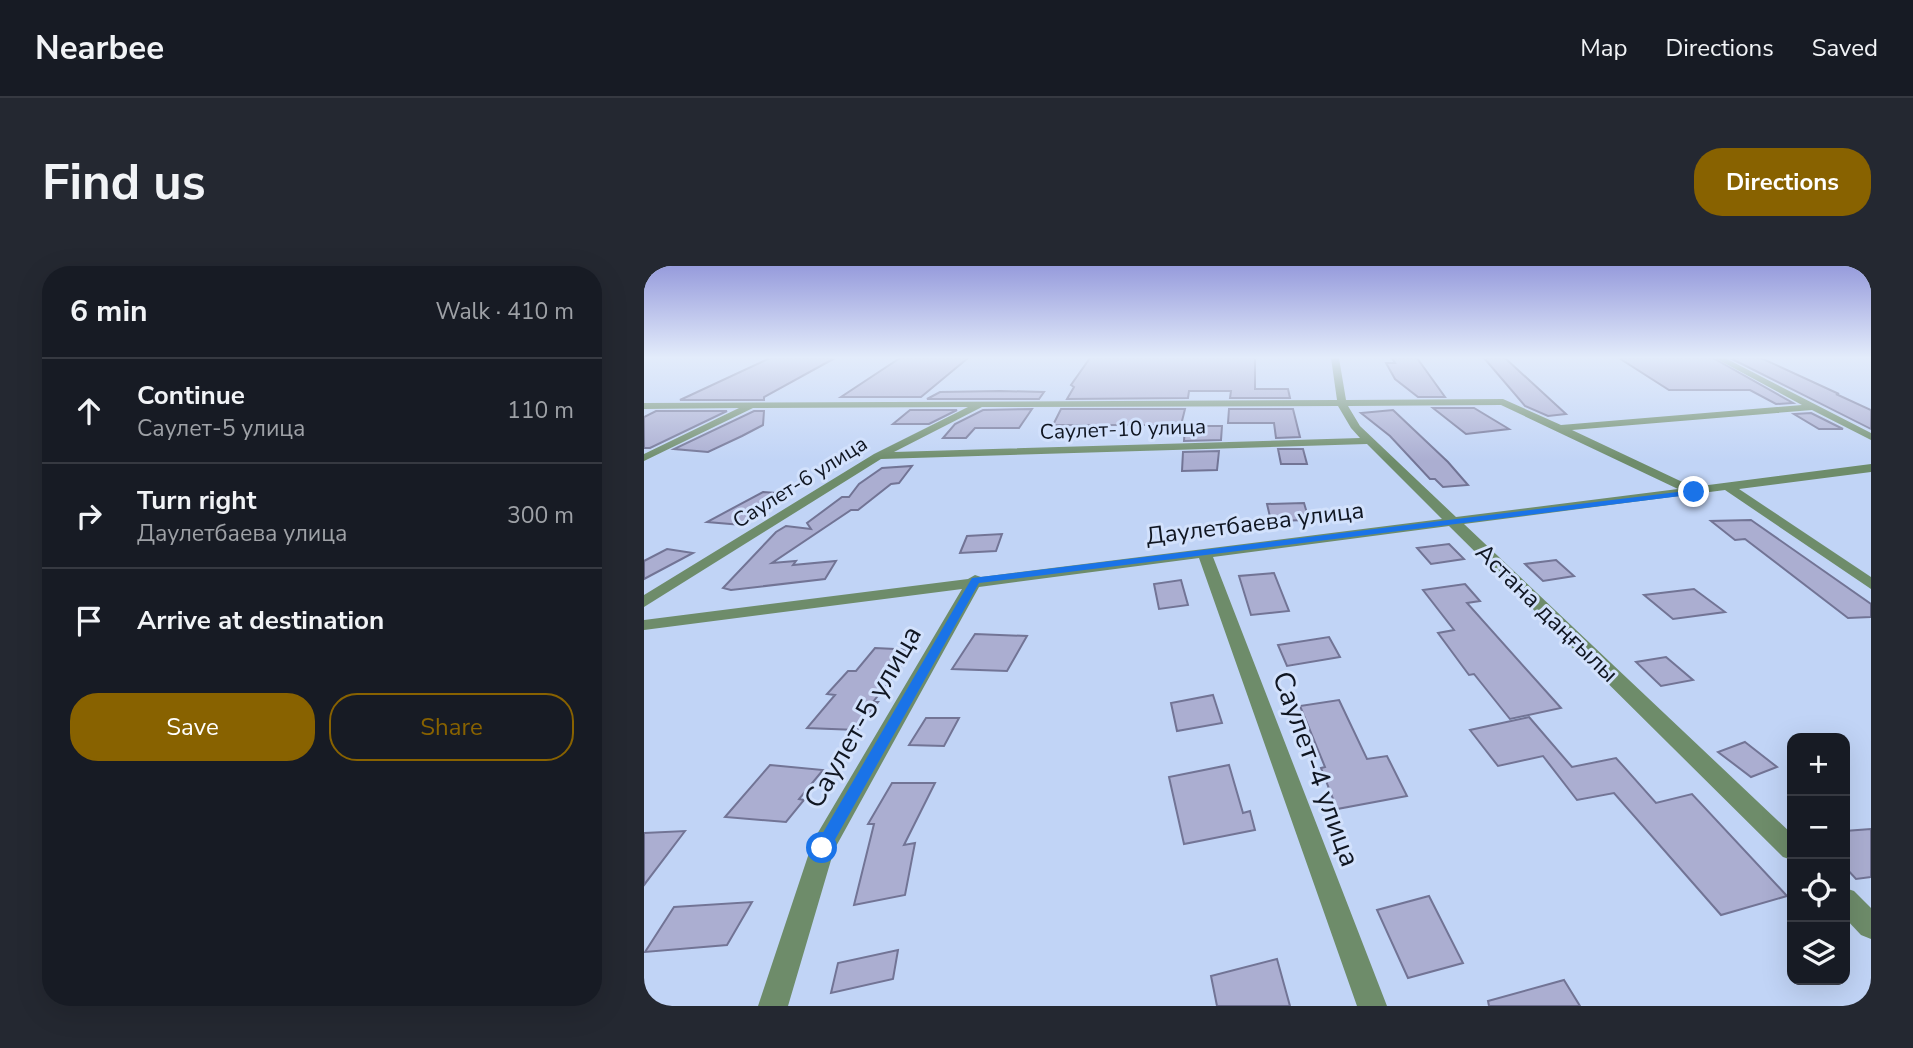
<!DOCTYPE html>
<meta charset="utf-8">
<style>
:root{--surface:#171b24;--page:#242831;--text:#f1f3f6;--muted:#9ea1a6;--line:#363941;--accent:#886200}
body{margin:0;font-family:"Nunito Sans",sans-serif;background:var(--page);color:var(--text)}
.controls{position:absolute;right:21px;bottom:21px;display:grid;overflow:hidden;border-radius:14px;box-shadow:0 7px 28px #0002}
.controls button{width:63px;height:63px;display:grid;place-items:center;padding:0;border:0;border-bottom:2px solid var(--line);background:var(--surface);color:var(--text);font:35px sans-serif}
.stop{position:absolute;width:21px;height:21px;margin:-16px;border:5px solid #1a73e8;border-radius:50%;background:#fff}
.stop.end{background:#1a73e8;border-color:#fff;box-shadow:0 2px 7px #0008}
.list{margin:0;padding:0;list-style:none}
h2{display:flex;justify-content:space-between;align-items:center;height:91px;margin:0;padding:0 28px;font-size:30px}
h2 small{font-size:23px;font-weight:400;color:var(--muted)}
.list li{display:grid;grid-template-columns:46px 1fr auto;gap:21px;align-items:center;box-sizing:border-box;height:105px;padding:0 28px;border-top:2px solid var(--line)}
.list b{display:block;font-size:26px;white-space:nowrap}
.list p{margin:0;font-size:23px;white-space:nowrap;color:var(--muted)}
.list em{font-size:23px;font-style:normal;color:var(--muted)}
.actions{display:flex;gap:14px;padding:21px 28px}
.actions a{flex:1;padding:16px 0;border:2px solid var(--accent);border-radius:28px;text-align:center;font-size:24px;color:var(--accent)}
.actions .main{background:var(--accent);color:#fff}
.icon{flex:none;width:38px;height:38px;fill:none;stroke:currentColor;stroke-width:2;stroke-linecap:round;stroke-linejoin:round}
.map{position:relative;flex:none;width:1227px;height:740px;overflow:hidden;border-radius:28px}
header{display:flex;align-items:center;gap:42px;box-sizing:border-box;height:98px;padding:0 35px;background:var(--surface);border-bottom:2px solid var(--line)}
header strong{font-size:33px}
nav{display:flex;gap:38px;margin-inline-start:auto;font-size:24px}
.intro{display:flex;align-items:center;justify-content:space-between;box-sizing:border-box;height:168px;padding:0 42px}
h1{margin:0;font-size:49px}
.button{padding:18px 32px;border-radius:28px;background:var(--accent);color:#fff;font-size:24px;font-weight:700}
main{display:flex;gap:42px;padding:0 42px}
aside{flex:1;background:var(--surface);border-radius:28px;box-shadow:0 7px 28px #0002}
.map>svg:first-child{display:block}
</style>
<header>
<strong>Nearbee</strong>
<nav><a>Map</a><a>Directions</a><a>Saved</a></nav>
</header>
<div class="intro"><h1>Find us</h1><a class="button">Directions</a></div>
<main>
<aside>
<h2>6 min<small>Walk · 410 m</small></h2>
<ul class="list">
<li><svg class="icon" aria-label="ahead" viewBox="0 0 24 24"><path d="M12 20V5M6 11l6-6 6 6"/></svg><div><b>Continue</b><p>Саулет-5 улица</p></div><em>110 m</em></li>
<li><svg class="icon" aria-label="right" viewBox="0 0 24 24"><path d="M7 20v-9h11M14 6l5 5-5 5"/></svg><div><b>Turn right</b><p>Даулетбаева улица</p></div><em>300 m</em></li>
<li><svg class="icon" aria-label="arrive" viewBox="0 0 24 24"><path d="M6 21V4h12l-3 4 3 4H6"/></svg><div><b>Arrive at destination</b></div></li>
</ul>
<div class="actions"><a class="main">Save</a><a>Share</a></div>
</aside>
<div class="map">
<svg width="1227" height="740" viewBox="0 0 1227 740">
<rect width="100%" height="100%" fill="#c1d4f6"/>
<g fill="#abaed1" stroke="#727495" stroke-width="2">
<polygon points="126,92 191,92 120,131 120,134 36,134"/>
<polygon points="256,92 324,92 277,131 197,131"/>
<polygon points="446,92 611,92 611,123 644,123 646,132 586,132 587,125 545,125 544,132 423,133 430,121 427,119"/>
<polygon points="748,92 773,92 801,131 774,131 751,113 742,97 751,97"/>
<polygon points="840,92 861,92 922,148 904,150 881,140"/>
<polygon points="975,92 1069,92 1149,137 1132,138 1106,124 1025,124"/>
<polygon points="1086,92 1117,92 1195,128 1192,128 1227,144 1227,163"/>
<polygon points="296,126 356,125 400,126 395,133 283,133"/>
<polygon points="789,142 830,142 865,163 822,168"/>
<polygon points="388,143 375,162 331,162 322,172 299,172 311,158 339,144"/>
<polygon points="417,143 541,143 537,159 409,159"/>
<polygon points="585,143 649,143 656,171 632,172 630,157 584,157"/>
<polygon points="266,144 313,144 285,158 249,158"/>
<polygon points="749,144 804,196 824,219 799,221 791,213 786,213 746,170 717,147"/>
<polygon points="12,145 83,145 6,182 0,182 0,151"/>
<polygon points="110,145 120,145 119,159 98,170 64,186 30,183"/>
<polygon points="1167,147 1199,163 1175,163 1150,148"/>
<polygon points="541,160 578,160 577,174 540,175"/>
<polygon points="634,183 659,183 663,198 637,198"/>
<polygon points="575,185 573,204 538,205 539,186"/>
<polygon points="268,200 255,217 247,218 214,244 207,244 128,297 152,295 149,299 192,295 181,313 87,324 79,322 132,266 142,260 167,263 163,257 198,231 205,231 215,218 238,202"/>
<polygon points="119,226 148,228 98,259 63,256"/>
<polygon points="660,237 665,254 627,255 623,238"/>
<polygon points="1107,254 1227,338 1227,351 1204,352 1101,273 1091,274 1067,255"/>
<polygon points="358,268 352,285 316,287 323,270"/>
<polygon points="805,278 820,293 787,298 773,282"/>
<polygon points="23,283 49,287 0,313 0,295"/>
<polygon points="912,294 930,310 899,315 881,298"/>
<polygon points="630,307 645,345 607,349 595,310"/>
<polygon points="537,314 544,339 515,343 510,318"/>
<polygon points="821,318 836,335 823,337 917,442 866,453 830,408 825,409 794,367 810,364 779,324"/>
<polygon points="1050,323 1081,346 1029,353 1000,329"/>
<polygon points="331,368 383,370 363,405 308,403"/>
<polygon points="685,371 696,391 643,400 634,379"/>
<polygon points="231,382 270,384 229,436 234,436 213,464 163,462 191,429 183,428 204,405 212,405"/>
<polygon points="1022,391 1049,414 1017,420 992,396"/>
<polygon points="569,429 578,457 533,465 527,437"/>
<polygon points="695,434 723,493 743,490 763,530 693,543 677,502 681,501 656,440"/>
<polygon points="885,451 928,501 972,492 1012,537 1048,528 1143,630 1077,649 970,527 933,534 899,490 854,500 826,464"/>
<polygon points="282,452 315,452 300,480 265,479"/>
<polygon points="1101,476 1133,501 1107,511 1074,486"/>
<polygon points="126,499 179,504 155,533 160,534 142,556 81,551"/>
<polygon points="585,499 599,547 606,545 611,564 540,578 525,511"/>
<polygon points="248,517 291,517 260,579 271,577 261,629 210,639 230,558 224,558"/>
<polygon points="1227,563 1227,611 1212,613 1201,601 1201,565"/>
<polygon points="41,565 0,619 0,567"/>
<polygon points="785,630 819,697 764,712 733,644"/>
<polygon points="108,636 83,679 1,686 30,641"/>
<polygon points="254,684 249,713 187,727 194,697"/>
<polygon points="633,693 646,740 573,740 567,710"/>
<polygon points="920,714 936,740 845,740 844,735"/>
</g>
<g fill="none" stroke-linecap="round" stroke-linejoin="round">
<g fill="#6e8c6a" fill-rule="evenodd">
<path d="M687,92h8l7,42 157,-1 58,26 241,-20 -87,-47h10l146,75v7l-59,-30 -240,20 121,57 178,-23v8l-132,17 132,88v12l-146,-99 -261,34 328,310v26l-9,-3 -334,-331 -236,31 174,449h-30l-158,-448 -220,29 -145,263 -46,156h-30l55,-165 149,-252 -318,41v-10l324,-41 7,-4 6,2 461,-58 -75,-75 -486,15 -237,148v-12l230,-141 94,-47 -215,1 -109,53v-7l95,-46 -95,1v-6l693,-3zM857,139l177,84 -222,28 -96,-91 -12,-20zM694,140l13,22 9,10 -466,14 88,-45z"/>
<polygon points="1201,622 1210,625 1227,642 1227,673 1217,669 1201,652"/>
</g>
</g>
<linearGradient id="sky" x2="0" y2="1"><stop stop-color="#979cdc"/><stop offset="0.47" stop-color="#e3ecfb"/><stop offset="1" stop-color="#e3ecfb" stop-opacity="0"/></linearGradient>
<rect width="1227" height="195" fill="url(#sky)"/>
<polygon fill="#1a73e8" points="1050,224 1053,228 335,317 184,586 172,586 170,582 328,312"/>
<g text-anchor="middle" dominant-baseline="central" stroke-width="6" stroke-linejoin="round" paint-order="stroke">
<g font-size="21" fill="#101622" stroke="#d2e1fc">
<text transform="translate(479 163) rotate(-2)">Саулет-10 улица</text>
<text transform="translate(156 216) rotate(-32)">Саулет-6 улица</text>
</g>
<g font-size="24" fill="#101622" stroke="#d2e1fc">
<text transform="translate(611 257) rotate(-7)">Даулетбаева улица</text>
<text transform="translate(903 347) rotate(44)">Астана даңғылы</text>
</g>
<g font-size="28" fill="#101622" stroke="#d2e1fc">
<text transform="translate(219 451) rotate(-60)">Саулет-5 улица</text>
<text transform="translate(672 503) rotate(70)">Саулет-4 улица</text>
</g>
</g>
</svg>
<div class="controls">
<button>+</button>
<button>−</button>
<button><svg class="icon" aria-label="locate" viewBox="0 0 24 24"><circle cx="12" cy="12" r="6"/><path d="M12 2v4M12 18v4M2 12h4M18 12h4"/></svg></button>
<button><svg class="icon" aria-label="layers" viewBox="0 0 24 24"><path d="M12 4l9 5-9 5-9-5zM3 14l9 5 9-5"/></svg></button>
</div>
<div class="stop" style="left:178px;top:582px"></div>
<div class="stop end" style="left:1050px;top:226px"></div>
</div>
</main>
